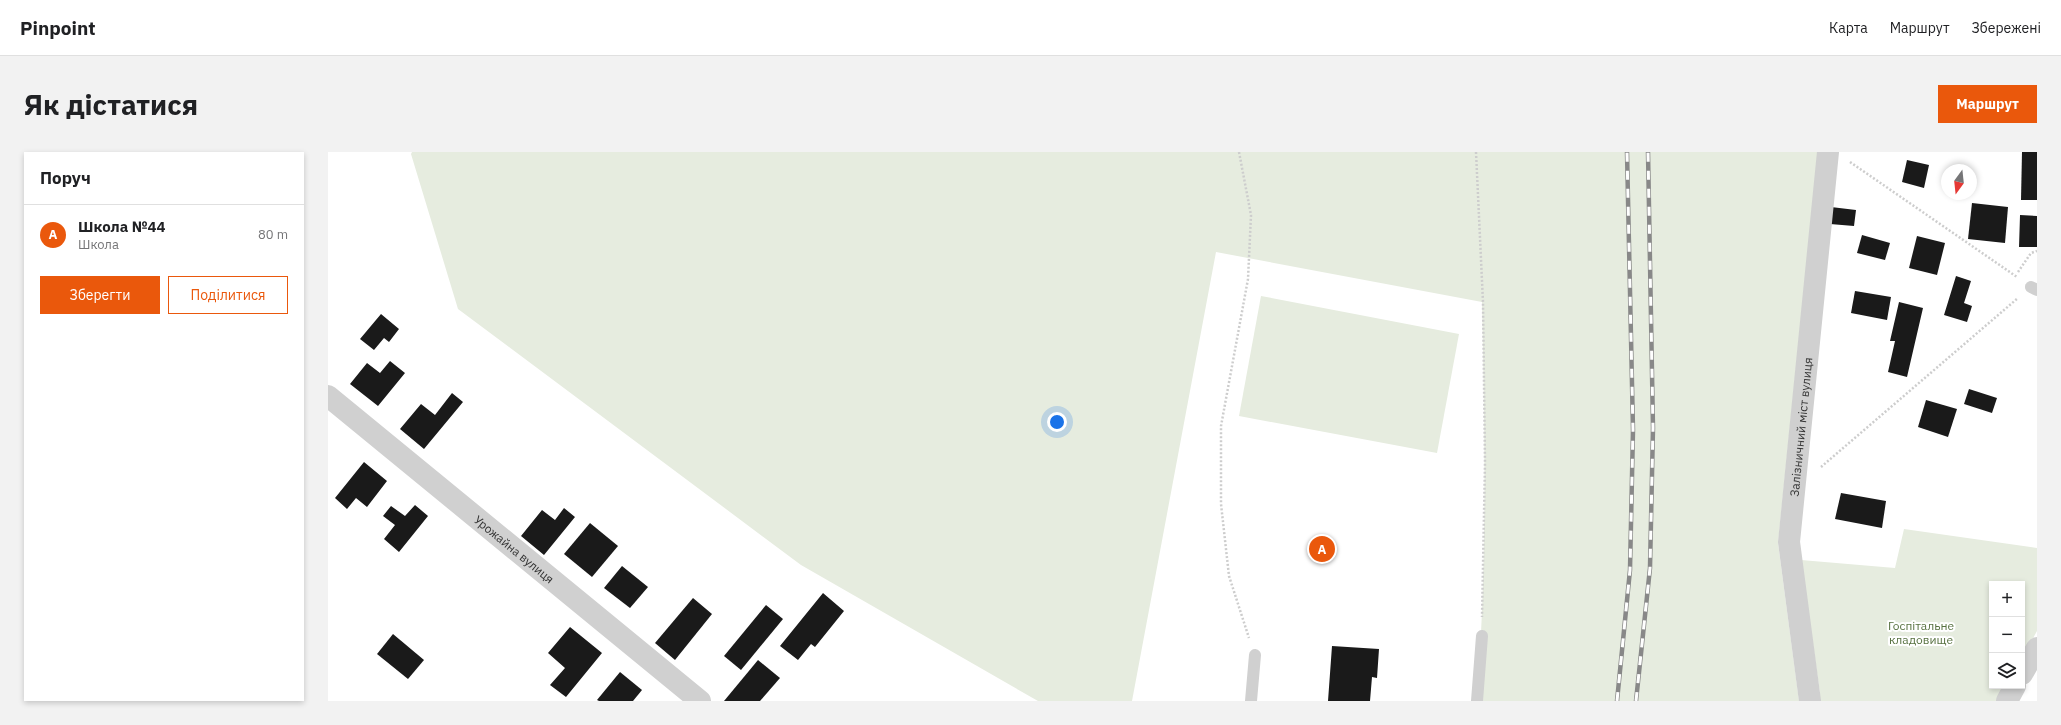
<!DOCTYPE html>
<html lang="uk">
<meta charset="utf-8">
<style>
:root{--surface:#fff;--page:#f2f2f2;--text:#202124;--muted:#757577;--line:#e0e0e0;--accent:#ea580c}
body{margin:0;font-family:"IBM Plex Sans",sans-serif;background:var(--page);color:var(--text)}
.controls{position:absolute;right:12px;bottom:12px;display:grid;overflow:hidden;border-radius:0px;box-shadow:0 2px 6px #0003}
.controls button{width:36px;height:36px;display:grid;place-items:center;padding:0;border:0;border-bottom:1px solid var(--line);background:var(--surface);color:var(--text);font:20px sans-serif}
.compass{position:absolute;left:1613px;top:12px;width:36px;height:36px;border-radius:50%;background:var(--surface);box-shadow:0 2px 6px #0003;rotate:195deg}
.you{position:absolute;left:729px;top:270px;width:14px;height:14px;margin:-10px;border:3px solid #fff;border-radius:50%;background:#1a73e8;box-shadow:0 0 0 6px #1a73e833}
.badge{display:grid;place-items:center;width:26px;height:26px;border-radius:50%;background:var(--accent);color:#fff;font-size:13px;font-weight:700}
.pin{position:absolute;translate:-50% -50%;border:2px solid #fff;box-shadow:0 1px 4px #0006}
.list{margin:0;padding:0;list-style:none}
h2{display:flex;justify-content:space-between;align-items:center;height:52px;margin:0;padding:0 16px;font-size:17px}
h2 small{font-size:13px;font-weight:400;color:var(--muted)}
.list li{display:grid;grid-template-columns:26px 1fr auto;gap:12px;align-items:center;box-sizing:border-box;height:60px;padding:0 16px;border-top:1px solid var(--line)}
.list b{display:block;font-size:15px;white-space:nowrap}
.list p{margin:0;font-size:13px;white-space:nowrap;color:var(--muted)}
.list em{font-size:13px;font-style:normal;color:var(--muted)}
.actions{display:flex;gap:8px;padding:12px 16px}
.actions a{flex:1;padding:9px 0;border:1px solid var(--accent);border-radius:0px;text-align:center;font-size:14px;color:var(--accent)}
.actions .main{background:var(--accent);color:#fff}
.icon{flex:none;width:22px;height:22px;fill:none;stroke:currentColor;stroke-width:2;stroke-linecap:round;stroke-linejoin:round}
.map{position:relative;flex:none;width:1709px;height:549px;overflow:hidden;border-radius:0px}
header{display:flex;align-items:center;gap:24px;box-sizing:border-box;height:56px;padding:0 20px;background:var(--surface);border-bottom:1px solid var(--line)}
header strong{font-size:19px}
nav{display:flex;gap:22px;margin-inline-start:auto;font-size:14px}
.intro{display:flex;align-items:center;justify-content:space-between;box-sizing:border-box;height:96px;padding:0 24px}
h1{margin:0;font-size:28px}
.button{padding:10px 18px;border-radius:0px;background:var(--accent);color:#fff;font-size:14px;font-weight:700}
main{display:flex;gap:24px;padding:0 24px}
aside{flex:1;background:var(--surface);border-radius:0px;box-shadow:0 2px 6px #0003}
.map>svg:first-child{display:block}
</style>
<header>
<strong>Pinpoint</strong>
<nav><a>Карта</a><a>Маршрут</a><a>Збережені</a></nav>
</header>
<div class="intro"><h1>Як дістатися</h1><a class="button">Маршрут</a></div>
<main>
<aside>
<h2>Поруч<small></small></h2>
<ul class="list">
<li><span class="badge">A</span><div><b>Школа №44</b><p>Школа</p></div><em>80 m</em></li>
</ul>
<div class="actions"><a class="main">Зберегти</a><a>Поділитися</a></div>
</aside>
<div class="map">
<svg width="1709" height="549" viewBox="0 0 1709 549">
<rect width="100%" height="100%" fill="#fff"/>
<g fill="#e6ecdf">
<path d="M84,0h1406l-40,391 21,158h-322c10,-133 8,-266 5,-399l-266,-50 -84,449h-94l-237,-136 -343,-256 -47,-155z"/>
<polygon points="933,144 1131,182 1109,301 911,264"/>
<polygon points="1576,377 1709,396 1709,479 1694,506 1694,432 1664,432 1664,534 1678,534 1670,549 1492,549 1492,541 1473,408 1567,416"/>
</g>
<g fill="#1a1a1a">
<polygon points="1694,0 1709,0 1709,48 1693,48"/>
<polygon points="1579,8 1601,13 1596,36 1574,30"/>
<polygon points="1644,51 1680,55 1677,91 1640,87"/>
<polygon points="1503,55 1528,58 1526,74 1502,72"/>
<polygon points="1692,63 1709,64 1709,95 1691,95"/>
<polygon points="1534,83 1562,91 1557,108 1529,101"/>
<polygon points="1589,84 1617,91 1609,123 1581,116"/>
<polygon points="1628,124 1643,129 1636,151 1644,154 1639,170 1616,163"/>
<polygon points="1527,139 1563,145 1559,168 1523,161"/>
<polygon points="1571,150 1595,156 1579,225 1560,220 1567,189 1562,189"/>
<polygon points="53,162 71,177 61,190 56,186 46,198 32,187"/>
<polygon points="62,209 77,221 50,254 22,232 39,211 52,221"/>
<polygon points="1641,237 1669,246 1664,261 1636,252"/>
<polygon points="124,241 135,250 96,297 72,277 93,252 107,263"/>
<polygon points="1598,248 1629,257 1620,285 1590,275"/>
<polygon points="36,310 59,329 39,355 28,346 19,357 7,346"/>
<polygon points="1513,341 1558,349 1554,376 1507,367"/>
<polygon points="87,353 100,364 71,400 56,387 67,373 55,364 63,354 77,364"/>
<polygon points="236,356 247,365 216,403 193,384 214,358 227,368"/>
<polygon points="262,371 290,394 264,425 236,402"/>
<polygon points="294,414 320,435 302,456 276,436"/>
<polygon points="495,441 516,459 487,495 483,492 470,508 452,494"/>
<polygon points="365,446 384,462 347,508 327,491"/>
<polygon points="438,453 455,467 413,518 396,504"/>
<polygon points="242,475 274,501 238,545 222,533 237,516 220,501"/>
<polygon points="65,482 96,508 80,527 49,502"/>
<polygon points="1004,494 1051,497 1049,526 1044,525 1042,549 1000,549"/>
<polygon points="430,508 452,526 432,549 396,549"/>
<polygon points="292,520 314,538 305,549 271,549 269,548"/>
</g>
<g fill="none" stroke-linecap="round" stroke-linejoin="round">
<g stroke="#cdcdcd" stroke-width="2.5" stroke-dasharray="2 2" stroke-linecap="butt">
<polyline points="911,0 923,63 920,127 893,274 893,352 901,424 921,486"/>
<polyline points="1148,0 1155,150 1157,311 1154,465"/>
<polyline points="1522,10 1689,125"/>
<polyline points="1690,120 1703,101 1709,99"/>
<polyline points="1493,315 1690,146"/>
</g>
<g stroke="#d0d0d0" stroke-width="12">
<polyline points="1703,135 1709,138"/>
<polyline points="923,549 927,503"/>
<polyline points="1149,549 1154,484"/>
</g>
<g stroke="#d0d0d0" stroke-width="22">
<path id="s1" d="M0,244l372,305"/>
<polyline points="1694,522 1709,496"/>
<path id="s2" d="M1482,549l-21,-159 39,-390"/>
<polyline points="1679,549 1687,534"/>
</g>
<defs>
<g id="rail">
<polyline points="1289,549 1302,418 1305,278 1299,0"/>
<polyline points="1308,549 1322,416 1325,276 1320,0"/>
</g>
</defs>
<use href="#rail" stroke="#888" stroke-width="4.5"/>
<use href="#rail" stroke="#fff" stroke-width="3" stroke-dasharray="9" stroke-linecap="butt"/>
</g>
<g text-anchor="middle" dominant-baseline="central" stroke-width="4" stroke-linejoin="round" paint-order="stroke">
<g font-size="12" fill="#333" stroke="#fff">
<text stroke="none"><textPath href="#s2" startOffset="276">Залізничний міст вулиця</textPath></text>
<text stroke="none"><textPath href="#s1" startOffset="241">Урожайна вулиця</textPath></text>
</g>
<g font-size="12" fill="#56703f" stroke="#fff">
<text x="1593" y="473">Госпітальне<tspan x="1593" dy="14">кладовище</tspan></text>
</g>
</g>
</svg>
<div class="controls">
<button>+</button>
<button>−</button>
<button><svg class="icon" aria-label="layers" viewBox="0 0 24 24"><path d="M12 4l9 5-9 5-9-5zM3 14l9 5 9-5"/></svg></button>
</div>
<svg class="compass" viewBox="-18 -18 36 36"><path d="M0-13l5 13h-10z" fill="#e53935"/><path d="M0 13l5-13h-10z" fill="#757577"/></svg>
<div class="you"></div>
<div class="pin badge" style="left:994px;top:397px">A</div>
</div>
</main>
